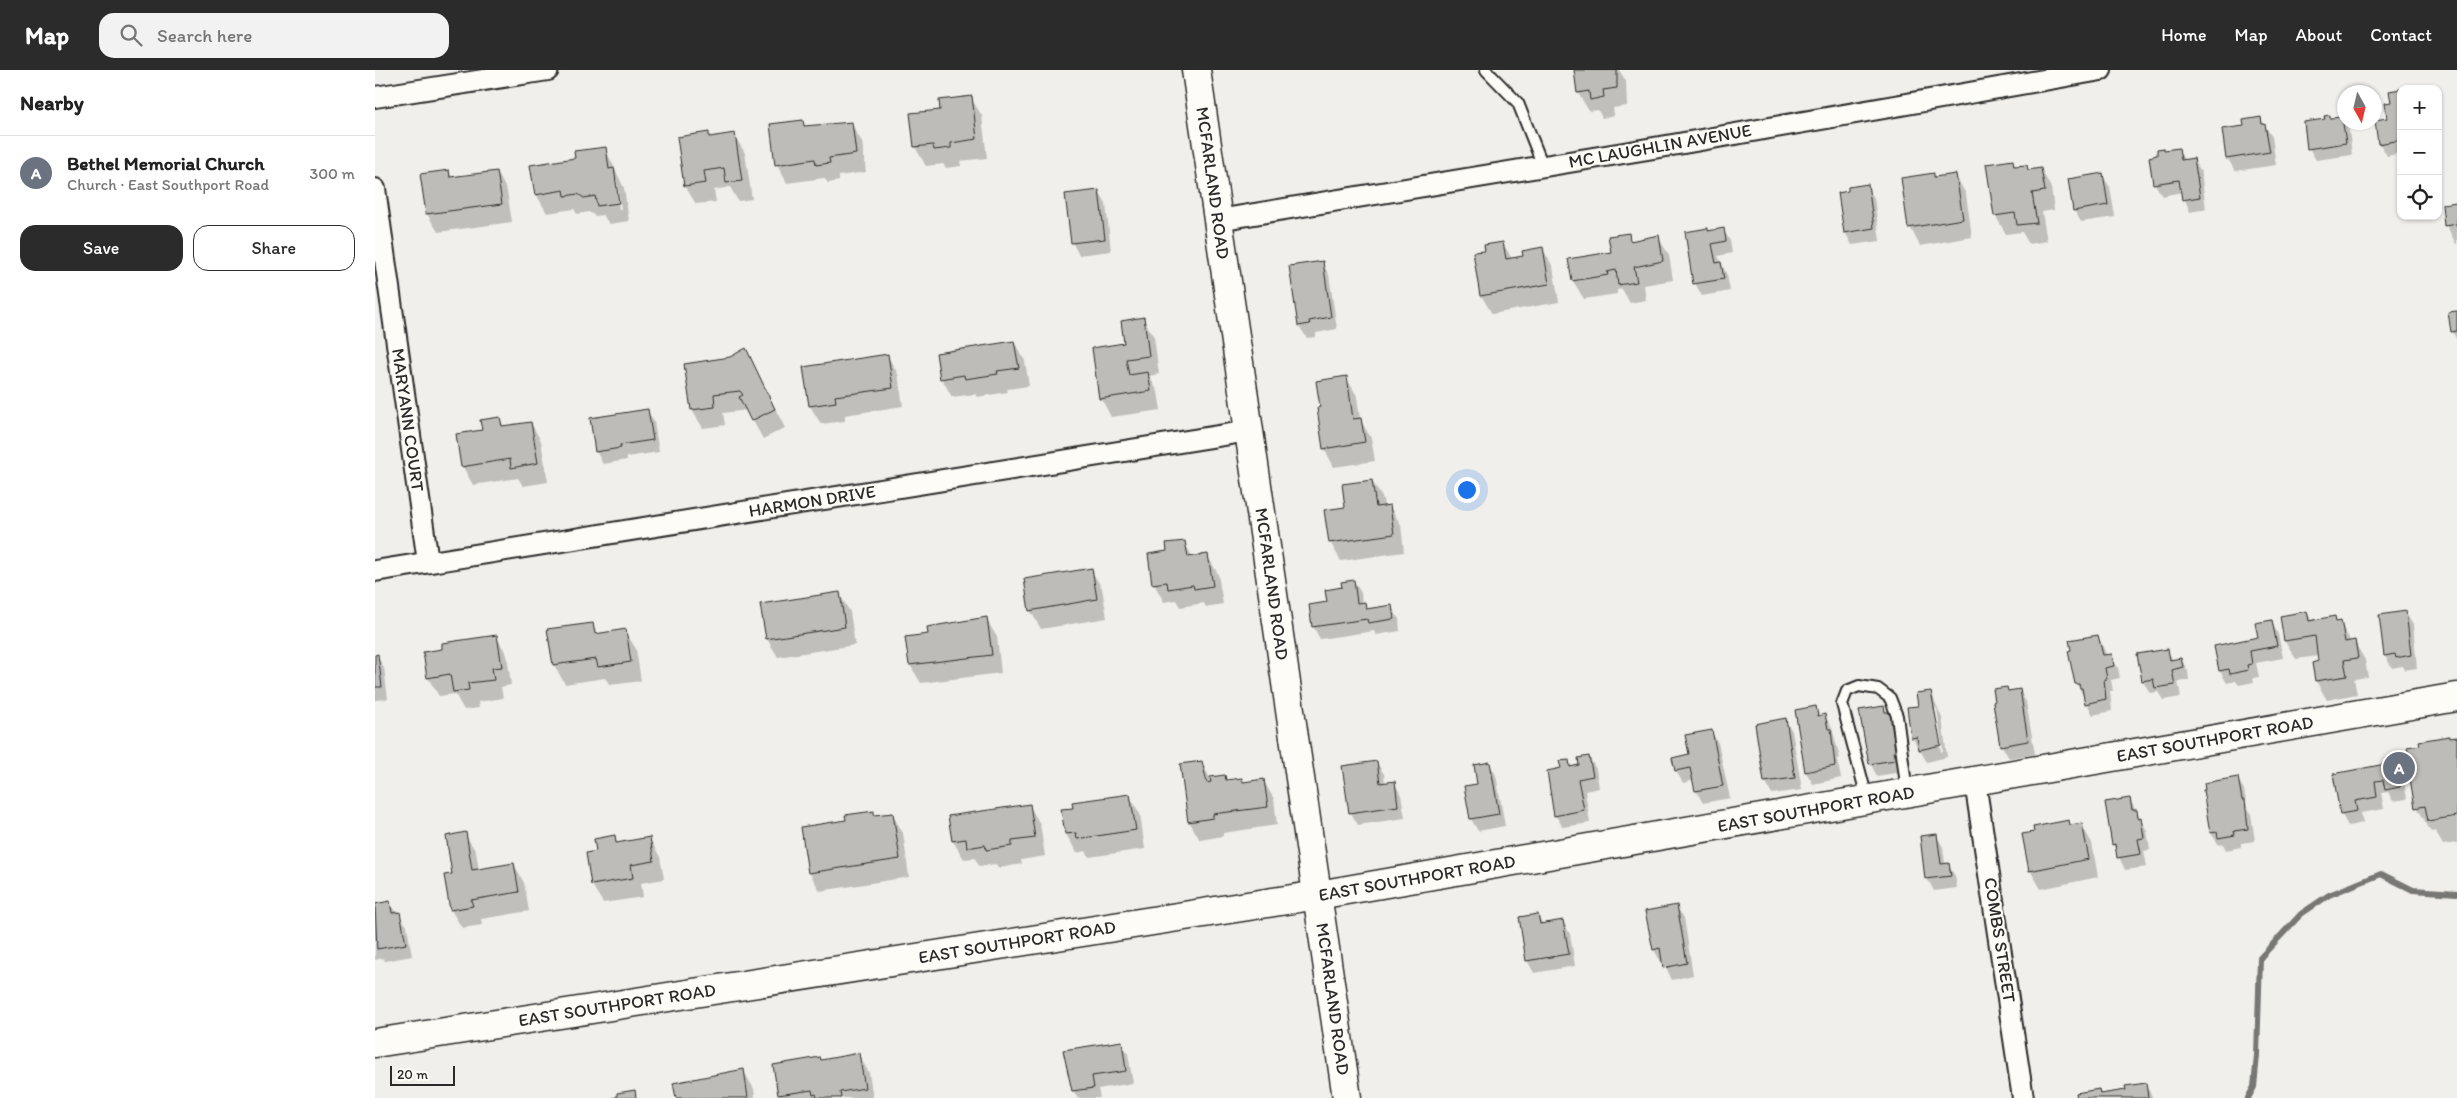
<!DOCTYPE html>
<meta charset="utf-8">
<style>
:root{--surface:#fff;--page:#f2f2f2;--text:#222;--muted:#767676;--line:#e0e0e0;--accent:#2b2b2b}
body{margin:0;font-family:Itim,sans-serif;background:var(--page);color:var(--text)}
.controls{position:absolute;right:15px;top:15px;display:grid;overflow:hidden;border-radius:10px;box-shadow:0 1px 4px #0004}
.controls button{width:45px;height:45px;display:grid;place-items:center;padding:0;border:0;border-bottom:1px solid var(--line);background:var(--surface);color:var(--text);font:25px sans-serif}
.compass{position:absolute;left:1962px;top:15px;width:45px;height:45px;border-radius:50%;background:var(--surface);box-shadow:0 1px 4px #0004;rotate:172deg}
.scale{position:absolute;left:15px;bottom:12px;width:65px;box-sizing:border-box;padding-left:5px;border:2px solid #2b2b2b;border-top:0;font-size:14px;line-height:18px;white-space:nowrap;color:#2b2b2b;-webkit-text-stroke:4px #fdfcf7;paint-order:stroke}
.you{position:absolute;left:1091px;top:419px;width:18px;height:18px;margin:-12px;border:4px solid #fff;border-radius:50%;background:#1a73e8;box-shadow:0 0 0 8px #1a73e833}
.badge{display:grid;place-items:center;width:32px;height:32px;border-radius:50%;background:var(--accent);color:#fff;font-size:16px;font-weight:700}
.pin{position:absolute;translate:-50% -50%;border:2px solid #fff;box-shadow:0 1px 5px #0006}
.list{margin:0;padding:0;list-style:none}
h2{display:flex;justify-content:space-between;align-items:center;height:65px;margin:0;padding:0 20px;font-size:21px}
h2 small{font-size:16px;font-weight:400;color:var(--muted)}
.list li{display:grid;grid-template-columns:32px 1fr auto;gap:15px;align-items:center;box-sizing:border-box;height:75px;padding:0 20px;border-top:1px solid var(--line)}
.list b{display:block;font-size:19px;white-space:nowrap}
.list p{margin:0;font-size:16px;white-space:nowrap;color:var(--muted)}
.list em{font-size:16px;font-style:normal;color:var(--muted)}
.actions{display:flex;gap:10px;padding:15px 20px}
.actions a{flex:1;padding:11px 0;border:1px solid var(--accent);border-radius:15px;text-align:center;font-size:18px;color:var(--accent)}
.actions .main{background:var(--accent);color:#fff}
.icon{flex:none;width:28px;height:28px;fill:none;stroke:currentColor;stroke-width:2;stroke-linecap:round;stroke-linejoin:round}
.map{position:relative;flex:none;width:2082px;height:1028px;overflow:hidden}
header{display:flex;align-items:center;gap:30px;box-sizing:border-box;height:70px;padding:0 25px;background:var(--accent);color:#fff}
header strong{font-size:24px}
nav{display:flex;gap:28px;margin-inline-start:auto;font-size:18px}
.search{width:350px;height:45px;background:var(--page);display:flex;align-items:center;gap:12px;box-sizing:border-box;padding:0 18px;border-radius:15px;color:var(--muted);font-size:19px}
main{display:flex}
aside{flex:1;background:var(--surface)}
.map>svg:first-child{display:block}
</style>
<header>
<strong>Map</strong>
<div class="search"><svg class="icon" aria-label="search" viewBox="0 0 24 24"><circle cx="10" cy="10" r="6"/><path d="M15 15l6 6"/></svg>Search here</div>
<nav><a>Home</a><a>Map</a><a>About</a><a>Contact</a></nav>
</header>
<main>
<aside>
<h2>Nearby<small></small></h2>
<ul class="list">
<li><span class="badge" style="background:#6b7280">A</span><div><b>Bethel Memorial Church</b><p>Church · East Southport Road</p></div><em>300 m</em></li>
</ul>
<div class="actions"><a class="main">Save</a><a>Share</a></div>
</aside>
<div class="map">
<svg width="2082" height="1028" viewBox="0 0 2082 1028">
<rect width="100%" height="100%" fill="#f0efeb"/>
<filter id="ink" filterUnits="userSpaceOnUse"><feTurbulence type="fractalNoise" baseFrequency=".02" numOctaves="2"/><feDisplacementMap in="SourceGraphic" scale="10" xChannelSelector="R" yChannelSelector="G"/><feConvolveMatrix kernelMatrix="1 2 1 2 8 2 1 2 1" color-interpolation-filters="sRGB"/></filter>
<g filter="url(#ink)">
<g fill="#0003" fill-rule="evenodd">
<polygon points="1200,0 1244,0 1251,11 1252,36 1238,38 1239,46 1227,48 1223,40 1214,41 1203,23"/>
<polygon points="2026,20 2026,83 2012,86 2005,74 2017,33"/>
<polygon points="596,28 607,46 612,88 585,91 586,96 571,98 568,94 551,96 540,77 537,44 567,41"/>
<polygon points="1885,48 1897,67 1901,95 1860,101 1853,89 1848,60 1871,57"/>
<polygon points="1967,48 1974,60 1977,85 1941,90 1934,78 1956,50"/>
<polygon points="427,51 430,57 476,53 487,72 491,102 464,106 464,111 453,113 449,108 412,113 402,94"/>
<polygon points="333,64 336,68 359,65 370,83 377,129 363,131 355,117 339,120 341,132 321,134 310,116 303,68"/>
<path d="M230,78l19,40 5,33 -20,3 -6,-9 -8,1 -6,-4 -12,2 -3,-5 -27,4 -11,-19 40,-35zM239,108l3,3 4,28h-2z"/>
<polygon points="1803,79 1810,91 1818,89 1826,102 1831,139 1815,142 1807,122 1787,126 1780,114"/>
<polygon points="1637,91 1641,97 1651,96 1654,101 1666,99 1676,118 1679,140 1667,142 1672,171 1654,174 1647,162 1631,164 1620,145"/>
<polygon points="74,101 77,108 122,102 132,121 137,152 63,162 52,144"/>
<polygon points="1558,104 1560,108 1580,105 1591,124 1597,167 1545,176 1535,157"/>
<polygon points="1727,105 1735,117 1740,147 1706,152 1699,140"/>
<polygon points="1492,116 1499,128 1505,171 1477,175 1470,162"/>
<polygon points="724,122 731,134 736,181 704,185 697,172"/>
<polygon points="2082,133 2082,174 2081,174 2071,155"/>
<polygon points="1348,159 1355,171 1357,183 1343,186 1352,205 1355,221 1327,226 1320,213 1311,163"/>
<polygon points="1253,164 1257,171 1283,167 1294,185 1298,210 1269,215 1271,230 1255,233 1247,219 1242,220 1242,224 1209,229 1198,211 1237,183"/>
<polygon points="1128,173 1137,189 1149,187 1168,179 1178,197 1184,232 1117,244 1106,225 1111,182"/>
<polygon points="947,193 954,205 962,259 941,263 941,267 932,268 924,256"/>
<polygon points="2082,242 2082,270 2077,261"/>
<polygon points="768,249 779,267 784,304 774,306 783,322 786,340 736,347 726,328 750,274"/>
<polygon points="639,272 650,291 654,316 632,319 633,322 602,327 600,324 577,327 567,309"/>
<polygon points="371,280 410,358 388,369 372,340 348,343 350,355 328,358 317,340 311,295 355,288"/>
<polygon points="512,285 523,304 528,336 470,345 470,351 446,354 435,336"/>
<polygon points="971,307 982,326 985,349 996,368 1000,391 959,397 949,378 947,339"/>
<polygon points="272,340 279,352 284,382 252,387 252,390 228,394 221,381"/>
<polygon points="124,348 129,357 156,353 166,371 173,412 148,416 143,408 98,415 88,397 108,361"/>
<polygon points="997,411 1008,429 1009,438 1015,437 1026,455 1029,482 966,491 955,472 971,438"/>
<polygon points="809,472 818,488 832,485 843,504 848,534 831,537 829,533 805,537 801,530 789,532 779,514 794,482"/>
<polygon points="716,500 727,518 732,548 666,559 655,540"/>
<polygon points="979,511 986,523 987,534 990,533 993,540 1016,536 1024,549 1025,561 1001,565 999,561 945,569 938,556 953,533"/>
<polygon points="464,523 475,542 480,575 403,587 392,569"/>
<polygon points="1932,542 1937,551 1959,548 1962,552 1965,552 1976,572 1979,571 1990,590 1993,607 1979,609 1982,624 1952,630 1941,611 1938,594 1944,592 1944,586 1921,589 1910,571 1906,547"/>
<polygon points="2030,542 2038,555 2042,598 2029,600 2027,596 2017,598 2010,586"/>
<polygon points="611,549 622,567 626,603 546,613 535,595 554,565"/>
<polygon points="1896,552 1903,564 1908,588 1881,593 1884,607 1878,608 1879,612 1864,615 1861,611 1852,613 1845,601 1885,568"/>
<polygon points="217,554 223,565 250,561 261,579 266,611 235,615 230,608 190,614 179,595 174,560"/>
<polygon points="121,566 132,585 136,615 126,617 128,628 103,632 104,638 89,640 80,624 64,626 53,608 69,580"/>
<polygon points="1723,566 1732,586 1736,585 1743,598 1745,608 1736,610 1738,621 1735,621 1737,641 1718,645 1702,614 1695,582"/>
<polygon points="1792,580 1798,590 1806,589 1813,601 1814,610 1803,612 1806,627 1788,630 1783,622 1775,623 1768,611 1764,585"/>
<polygon points="0,586 2,586 9,598 13,629 0,630"/>
<polygon points="1644,620 1651,632 1660,684 1634,688 1627,676 1633,622"/>
<path d="M1556,622l11,26 5,39 -20,5 -15,-25 8,-30zM1559,636l3,3 6,42 -2,1z"/>
<polygon points="1440,638 1445,646 1450,646 1457,658 1465,688 1462,689 1466,708 1438,714 1431,702"/>
<polygon points="1509,638 1521,655 1526,702 1502,706 1495,693"/>
<polygon points="1410,649 1417,661 1427,720 1397,724 1390,711"/>
<polygon points="1336,661 1343,673 1355,728 1328,733 1321,721 1319,710 1308,713 1301,701"/>
<polygon points="2082,668 2082,773 2068,775 2060,761 2056,762 2042,737 2074,669"/>
<polygon points="1214,687 1221,699 1224,718 1210,721 1215,753 1188,757 1180,745 1187,699 1194,691 1197,698 1205,696"/>
<polygon points="826,692 835,708 849,706 852,711 867,709 869,713 888,710 899,729 902,755 848,763 848,766 825,770 814,751"/>
<polygon points="1001,692 1009,704 1010,714 1019,712 1026,725 1030,748 983,755 976,743 969,697"/>
<polygon points="1114,693 1121,705 1130,756 1103,761 1096,749 1091,717 1103,715"/>
<polygon points="2021,694 2028,706 2032,729 2018,731 2013,722 2006,723 2009,739 1986,743 1988,753 1973,756 1966,743 1959,705"/>
<polygon points="1862,708 1869,720 1872,737 1876,744 1880,771 1866,773 1866,777 1851,780 1848,774 1844,775 1836,763 1829,721"/>
<polygon points="754,725 765,744 770,779 714,787 711,781 702,783 691,764 688,741"/>
<polygon points="1755,730 1772,761 1775,780 1769,781 1772,797 1750,800 1738,774"/>
<polygon points="654,735 665,754 670,786 646,790 647,794 623,798 621,794 604,796 600,788 589,789 578,771 574,747"/>
<polygon points="498,742 500,747 517,744 528,763 534,807 445,821 434,802 472,751"/>
<polygon points="1693,751 1696,756 1706,754 1717,773 1723,807 1666,819 1655,800 1660,763"/>
<polygon points="90,764 101,782 104,800 139,794 149,813 154,841 106,849 107,855 87,858 76,840 79,805"/>
<polygon points="1561,765 1568,777 1570,794 1573,794 1580,806 1582,818 1559,821 1552,808"/>
<polygon points="239,767 243,774 275,769 285,787 289,809 266,813 268,827 228,833 217,815 222,782"/>
<polygon points="14,832 32,856 37,886 10,891 8,888 0,890 0,835"/>
<polygon points="1301,836 1309,848 1318,905 1297,910 1288,891 1286,892 1279,880"/>
<polygon points="1163,846 1168,854 1188,851 1195,864 1200,896 1159,903 1152,890"/>
<polygon points="746,972 753,984 758,1013 723,1019 725,1028 703,1028 698,1021 690,981"/>
<polygon points="484,985 494,1003 498,1028 406,1028 404,1025 446,991"/>
<polygon points="368,1000 379,1019 380,1028 302,1028"/>
<polygon points="1770,1014 1778,1028 1703,1028 1724,1020 1726,1025 1753,1021"/>
</g>
<g fill="none" stroke-linecap="round" stroke-linejoin="round">
<polyline stroke="#777775" stroke-width="6" points="1873,1028 1879,1017 1882,985 1885,888 1926,844 1954,825 2006,804 2038,820 2082,823"/>
</g>
<g fill="#bdbcb8" stroke="#2b2b2b">
<polygon points="1199,0 1242,0 1242,18 1228,20 1229,27 1215,30 1214,21 1202,23"/>
<polygon points="2026,19 2026,70 2003,74 2000,50 2012,48 2010,33 2016,32 2014,21"/>
<polygon points="597,26 602,69 576,73 576,78 559,80 558,75 539,77 535,43 565,40 564,30"/>
<polygon points="1955,45 1955,48 1967,47 1971,73 1932,79 1929,52 1950,49 1949,46"/>
<polygon points="1886,47 1887,54 1890,54 1895,82 1851,89 1847,59 1869,56 1868,50"/>
<polygon points="428,50 429,56 477,52 481,84 454,88 455,93 441,95 440,89 400,95 395,54"/>
<polygon points="334,62 334,67 360,63 367,111 351,113 349,98 329,101 331,113 309,116 302,67"/>
<polygon points="231,77 234,99 239,98 244,133 222,136 220,126 209,128 203,124 190,126 189,120 160,125 155,95 200,88 199,81"/>
<polygon points="1789,78 1789,80 1804,78 1806,90 1819,88 1825,127 1807,130 1804,110 1778,114 1774,87 1782,85 1782,79"/>
<polygon points="1638,90 1639,96 1652,95 1653,100 1666,98 1670,121 1657,123 1662,153 1642,155 1640,143 1619,146 1611,94"/>
<polygon points="74,100 75,107 122,101 127,134 51,144 45,104"/>
<polygon points="1559,103 1559,107 1581,104 1588,149 1533,158 1526,108"/>
<polygon points="1728,103 1733,135 1698,141 1693,109"/>
<polygon points="1493,114 1499,158 1469,163 1463,123 1473,121 1473,117"/>
<polygon points="724,120 730,169 696,173 690,124"/>
<polygon points="2082,132 2082,154 2069,156 2067,134"/>
<polygon points="1333,158 1333,161 1349,158 1351,171 1337,174 1341,193 1346,192 1349,209 1318,214 1310,162"/>
<polygon points="1254,163 1255,171 1284,165 1288,191 1259,197 1262,212 1243,215 1241,200 1232,202 1233,205 1197,211 1193,189 1236,182 1233,166"/>
<polygon points="1128,172 1131,189 1148,186 1147,181 1168,177 1174,214 1105,226 1098,182 1110,181 1109,175"/>
<polygon points="948,191 956,247 934,251 935,254 923,256 914,196"/>
<polygon points="2082,241 2082,261 2076,262 2073,242"/>
<polygon points="769,247 774,286 751,289 754,305 773,302 776,321 724,329 717,278 749,273 746,251"/>
<polygon points="639,271 644,298 622,301 623,304 590,309 589,305 565,309 561,283"/>
<polygon points="371,278 400,339 376,351 364,327 368,325 365,321 339,324 340,337 316,340 309,294 355,287"/>
<polygon points="513,284 518,318 460,326 461,332 434,336 428,297"/>
<polygon points="972,306 978,349 986,348 990,372 948,379 942,338 945,337 941,311"/>
<polygon points="273,339 278,370 245,375 246,378 220,382 215,348"/>
<polygon points="125,347 127,356 156,352 163,393 136,398 135,389 86,397 81,364 107,360 105,350"/>
<polygon points="997,410 1001,437 1015,435 1019,464 954,473 949,440 970,437 967,414"/>
<polygon points="810,471 813,487 833,484 838,516 819,519 818,515 793,519 792,512 777,514 773,484 792,481 791,473"/>
<polygon points="717,498 722,529 654,541 649,509"/>
<polygon points="979,510 982,533 990,532 991,539 1017,535 1019,549 993,553 992,549 937,557 934,535 952,532 950,520 967,517 966,512"/>
<polygon points="465,522 470,557 391,569 385,534"/>
<polygon points="1932,541 1934,551 1960,546 1961,551 1966,550 1970,572 1980,570 1983,588 1969,590 1972,606 1940,611 1937,593 1943,591 1940,566 1909,571 1905,546"/>
<polygon points="2031,541 2036,585 2021,588 2020,584 2009,586 2004,545"/>
<polygon points="612,547 617,585 534,595 530,567 553,564 552,557"/>
<polygon points="1897,550 1902,576 1875,581 1877,594 1872,595 1873,600 1855,604 1854,599 1844,601 1839,576 1883,567 1880,553"/>
<polygon points="218,553 220,564 251,559 256,592 223,597 221,589 178,595 172,559"/>
<polygon points="122,565 127,597 117,598 119,610 93,613 94,620 78,622 75,604 52,608 48,582 67,579 67,573"/>
<polygon points="1723,565 1728,585 1737,584 1739,596 1730,598 1732,609 1729,609 1731,629 1710,634 1707,618 1705,618 1704,614 1700,614 1693,581 1696,580 1694,570"/>
<polygon points="1793,579 1795,590 1806,588 1808,597 1797,600 1800,615 1780,618 1778,609 1767,611 1762,584"/>
<polygon points="3,584 7,617 0,617 0,585"/>
<polygon points="1632,617 1633,621 1645,619 1653,671 1625,676 1618,632 1620,631 1618,619"/>
<polygon points="1556,621 1566,675 1544,680 1542,667 1536,668 1532,637 1543,636 1541,623"/>
<polygon points="1441,636 1443,646 1450,644 1453,659 1456,659 1460,696 1430,702 1420,640"/>
<polygon points="1509,636 1510,642 1515,642 1521,682 1518,682 1520,690 1494,694 1484,640"/>
<polygon points="1411,648 1420,708 1389,712 1380,654"/>
<polygon points="1337,660 1348,716 1320,721 1315,698 1300,701 1297,688 1314,684 1310,665"/>
<polygon points="2074,666 2074,668 2082,667 2082,746 2053,751 2050,736 2040,738 2032,691 2035,690 2032,677 2045,675 2044,671"/>
<polygon points="1214,686 1218,706 1203,709 1209,740 1179,746 1172,701 1186,698 1184,691 1194,690 1195,697 1204,695 1203,688"/>
<polygon points="827,691 832,713 836,712 835,707 850,705 851,710 867,708 868,712 889,709 893,737 838,744 838,748 813,752 805,694"/>
<polygon points="1002,691 1005,713 1020,711 1023,736 974,743 967,696"/>
<polygon points="1115,692 1124,744 1095,749 1089,716 1102,714 1099,695"/>
<polygon points="2021,692 2025,717 2010,720 2008,710 2000,711 2002,727 1980,731 1982,741 1965,744 1958,704"/>
<polygon points="1863,707 1867,730 1870,730 1873,759 1859,761 1860,765 1843,768 1842,762 1835,763 1828,720 1830,720 1829,713"/>
<polygon points="755,724 761,760 702,769 701,763 690,764 686,739 698,738 697,732"/>
<polygon points="1755,728 1757,740 1762,740 1763,748 1766,747 1769,768 1763,769 1766,784 1742,788 1740,774 1737,775 1730,732"/>
<polygon points="655,734 660,768 637,771 637,776 611,780 610,775 592,778 591,769 577,771 573,746"/>
<polygon points="499,741 499,745 518,743 525,789 433,803 426,757 471,750 470,745"/>
<polygon points="1694,750 1695,755 1707,753 1714,789 1654,801 1647,764 1659,762 1658,757"/>
<polygon points="91,762 97,800 139,793 144,822 96,830 98,836 75,840 69,805 77,804 71,766"/>
<polygon points="1562,764 1566,794 1574,793 1576,806 1550,809 1545,766"/>
<polygon points="240,765 241,773 275,767 279,791 256,795 258,808 216,815 211,783 221,781 219,769"/>
<polygon points="15,831 17,843 25,842 31,874 2,879 0,834"/>
<polygon points="1302,835 1312,893 1288,898 1285,878 1278,880 1270,841"/>
<polygon points="1163,844 1165,854 1188,850 1194,884 1151,891 1144,847"/>
<polygon points="747,971 751,1001 717,1006 719,1018 697,1021 688,980"/>
<polygon points="484,983 490,1018 465,1022 466,1028 442,1028 441,1024 438,1025 437,1020 403,1025 398,995 445,987 446,990"/>
<polygon points="369,999 373,1028 301,1028 298,1013"/>
<polygon points="1771,1013 1773,1028 1702,1028 1701,1023 1724,1019 1725,1024 1751,1020 1750,1016"/>
<polygon points="260,1020 261,1028 237,1028 242,1027 242,1023"/>
</g>
<g fill="none" stroke-linecap="round" stroke-linejoin="round">
<defs>
<g id="lane">
<polyline points="1111,0 1143,33 1168,96"/>
<polyline points="1492,728 1467,634 1472,621 1484,616 1503,619 1515,628 1522,646 1532,722"/>
</g>
<g id="street">
<polyline points="0,27 173,0"/>
<polyline points="0,119 53,492"/>
<polyline points="843,150 1303,74 1726,0"/>
<polyline points="0,501 874,361"/>
<polyline points="1600,712 1648,1028"/>
</g>
<g id="secondary">
<polyline points="821,0 972,1028"/>
<polyline points="0,973 943,825 2082,627"/>
</g>
</defs>
<use href="#lane" stroke="#2b2b2b" stroke-width="14"/>
<use href="#street" stroke="#2b2b2b" stroke-width="24"/>
<use href="#secondary" stroke="#2b2b2b" stroke-width="31"/>
<use href="#lane" stroke="#fdfcf7" stroke-width="10"/>
<use href="#street" stroke="#fdfcf7" stroke-width="20"/>
<use href="#secondary" stroke="#fdfcf7" stroke-width="28"/>
</g>
</g>
<g text-anchor="middle" dominant-baseline="central" stroke-width="4" stroke-linejoin="round" paint-order="stroke">
<g font-size="18" fill="#2b2b2b" stroke="#fdfcf7">
<text transform="translate(1285 76) rotate(-10)">MC LAUGHLIN AVENUE</text>
<text transform="translate(838 113) rotate(82)">MCFARLAND ROAD</text>
<text transform="translate(33 350) rotate(82)">MARYANN COURT</text>
<text transform="translate(437 431) rotate(-9)">HARMON DRIVE</text>
<text transform="translate(897 514) rotate(82)">MCFARLAND ROAD</text>
<text transform="translate(1840 669) rotate(-10)">EAST SOUTHPORT ROAD</text>
<text transform="translate(1441 739) rotate(-10)">EAST SOUTHPORT ROAD</text>
<text transform="translate(1042 808) rotate(-10)">EAST SOUTHPORT ROAD</text>
<text transform="translate(1625 870) rotate(81)">COMBS STREET</text>
<text transform="translate(642 872) rotate(-9)">EAST SOUTHPORT ROAD</text>
<text transform="translate(958 929) rotate(82)">MCFARLAND ROAD</text>
<text transform="translate(242 935) rotate(-9)">EAST SOUTHPORT ROAD</text>
</g>
</g>
</svg>
<div class="controls">
<button>+</button>
<button>−</button>
<button><svg class="icon" aria-label="locate" viewBox="0 0 24 24"><circle cx="12" cy="12" r="6"/><path d="M12 2v4M12 18v4M2 12h4M18 12h4"/></svg></button>
</div>
<svg class="compass" viewBox="-18 -18 36 36"><path d="M0-13l5 13h-10z" fill="#e53935"/><path d="M0 13l5-13h-10z" fill="#767676"/></svg>
<div class="scale">20 m</div>
<div class="you"></div>
<div class="pin badge" style="left:2024px;top:698px;background:#6b7280">A</div>
</div>
</main>
